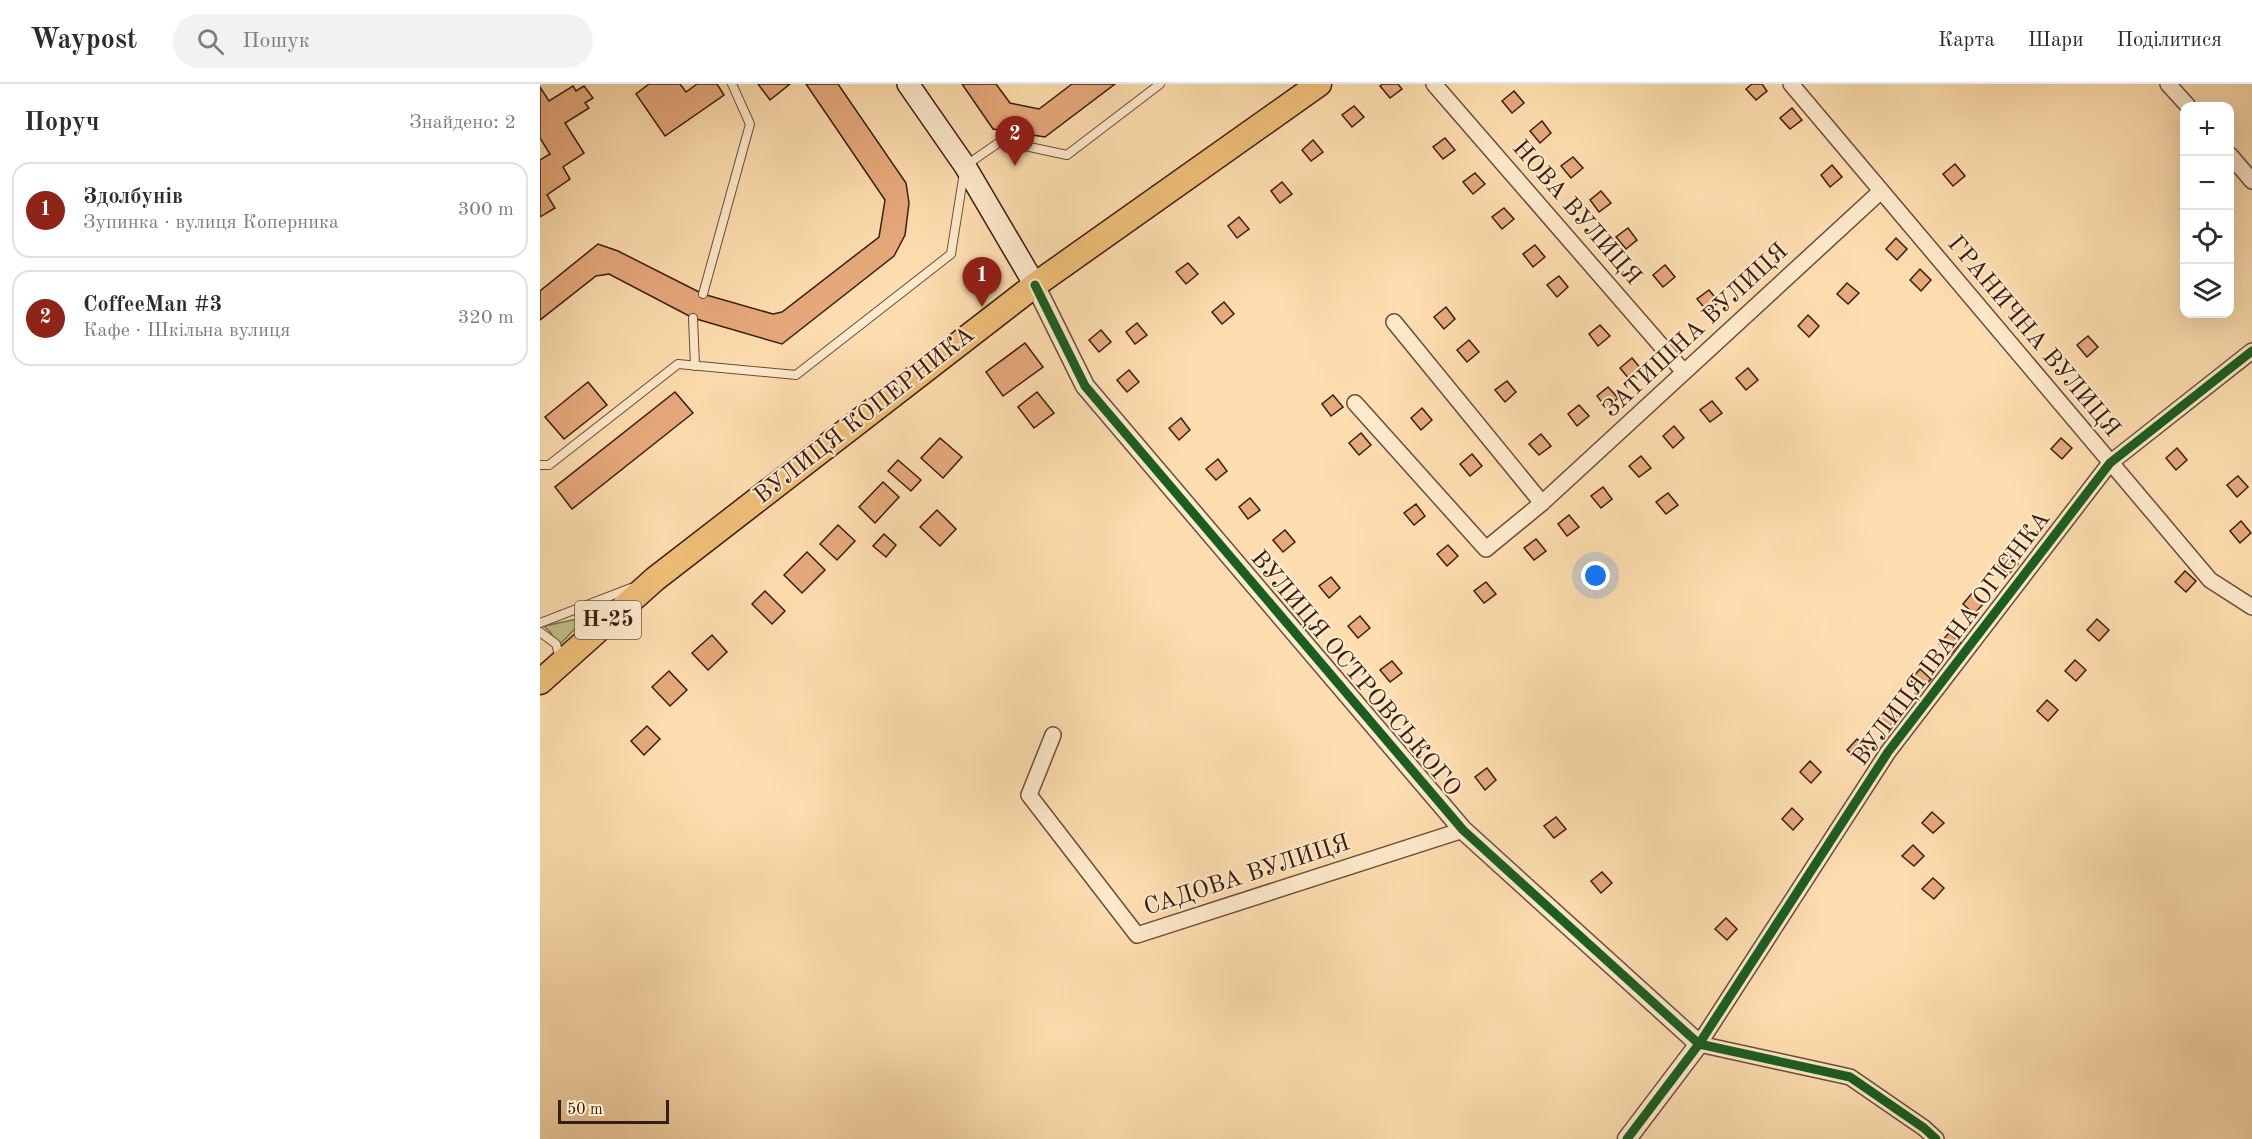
<!DOCTYPE html>
<html lang="uk">
<meta charset="utf-8">
<style>
:root{--surface:#fff;--page:#f2f2f3;--text:#2b2b33;--muted:#7c7c81;--line:#e1e1e2;--accent:#8f2418}
body{margin:0;font-family:"Old Standard TT",serif;background:var(--page);color:var(--text)}
.controls{position:absolute;right:18px;top:18px;display:grid;overflow:hidden;border-radius:12px;box-shadow:0 6px 24px #0002}
.controls button{width:54px;height:54px;display:grid;place-items:center;padding:0;border:0;border-bottom:2px solid var(--line);background:var(--surface);color:var(--text);font:30px sans-serif}
.scale{position:absolute;left:18px;bottom:15px;width:111px;box-sizing:border-box;padding-left:6px;border:3px solid #381d11;border-top:0;font-size:16px;line-height:21px;white-space:nowrap;color:#381d11;-webkit-text-stroke:4px #feeacc;paint-order:stroke}
.you{position:absolute;left:1056px;top:492px;width:21px;height:21px;margin:-15px;border:4px solid #fff;border-radius:50%;background:#1a73e8;box-shadow:0 0 0 9px #1a73e833}
.badge{display:grid;place-items:center;width:39px;height:39px;border-radius:50%;background:var(--accent);color:#fff;font-size:20px;font-weight:700}
.pin{position:absolute;translate:-50% -50px;filter:drop-shadow(0 2px 3px #0008)}
.pin::after{content:'';position:absolute;top:32px;width:21px;height:18px;background:inherit;clip-path:polygon(0 0,100% 0,50% 100%)}
.list{margin:0;padding:0;list-style:none}
h2{display:flex;justify-content:space-between;align-items:center;height:78px;margin:0;padding:0 24px;font-size:26px}
h2 small{font-size:20px;font-weight:400;color:var(--muted)}
.list li{display:grid;grid-template-columns:39px 1fr auto;gap:18px;align-items:center;box-sizing:border-box;height:96px;margin:0 12px 12px;padding:0 12px;border:2px solid var(--line);border-radius:18px}
.list b{display:block;font-size:22px;white-space:nowrap}
.list p{margin:0;font-size:20px;white-space:nowrap;color:var(--muted)}
.list em{font-size:20px;font-style:normal;color:var(--muted)}
.icon{flex:none;width:33px;height:33px;fill:none;stroke:currentColor;stroke-width:2;stroke-linecap:round;stroke-linejoin:round}
.map{position:relative;flex:none;width:1712px;height:1055px;overflow:hidden}
header{display:flex;align-items:center;gap:36px;box-sizing:border-box;height:84px;padding:0 30px;background:var(--surface);border-bottom:2px solid var(--line)}
header strong{font-size:28px}
nav{display:flex;gap:33px;margin-inline-start:auto;font-size:21px}
.search{width:420px;height:54px;background:var(--page);display:flex;align-items:center;gap:15px;box-sizing:border-box;padding:0 21px;border-radius:33px;color:var(--muted);font-size:22px}
main{display:flex}
aside{flex:1;background:var(--surface)}
.map>svg:first-child{display:block}
</style>
<header>
<strong>Waypost</strong>
<div class="search"><svg class="icon" aria-label="search" viewBox="0 0 24 24"><circle cx="10" cy="10" r="6"/><path d="M15 15l6 6"/></svg>Пошук</div>
<nav><a>Карта</a><a>Шари</a><a>Поділитися</a></nav>
</header>
<main>
<aside>
<h2>Поруч<small>Знайдено: 2</small></h2>
<ul class="list">
<li><span class="badge">1</span><div><b>Здолбунів</b><p>Зупинка · вулиця Коперника</p></div><em>300 m</em></li>
<li><span class="badge">2</span><div><b>CoffeeMan #3</b><p>Кафе · Шкільна вулиця</p></div><em>320 m</em></li>
</ul>
</aside>
<div class="map">
<svg width="1712" height="1055" viewBox="0 0 1712 1055">
<rect width="100%" height="100%" fill="#fedeb0"/>
<filter id="stains"><feTurbulence type="fractalNoise" baseFrequency=".00333" numOctaves="4"/><feColorMatrix values="0 0 0 0 .2 0 0 0 0 .09 0 0 0 0 .02 0 0 0 .5 -.17"/></filter>
<radialGradient id="worn" r=".72"><stop offset=".6" stop-color="#630" stop-opacity="0"/><stop offset="1" stop-color="#630" stop-opacity=".3"/></radialGradient>
<polygon fill="#c2c18a" stroke="#7d6f4e" stroke-width="1.5" points="47,533 17,563 11,549 4,542"/>
<g fill="#e7aa7c" stroke="#381d11" stroke-width="1.5">
<polygon points="109,0 140,0 146,8 157,0 177,0 184,11 125,52 96,10"/>
<polygon points="218,0 250,0 230,16"/>
<polygon points="266,0 298,0 366,99 369,119 365,151 354,172 242,260 153,234 69,190 56,192 0,236 0,207 58,160 78,167 163,210 233,230 242,228 339,153 345,116"/>
<polygon points="422,0 456,0 470,19 499,25 532,0 575,0 505,53 453,45"/>
<polygon points="843,0 858,0 862,5 850,14 840,2"/>
<polygon points="1212,0 1222,0 1227,7 1216,16 1206,5"/>
<polygon points="33,2 36,7 44,2 53,14 45,19 49,24 25,39 44,69 23,83 30,95 7,111 15,124 0,133 0,76 10,70 0,54 0,3 9,17"/>
<polygon points="974,7 984,19 972,29 962,17"/>
<polygon points="814,22 824,33 812,43 802,31"/>
<polygon points="1252,24 1262,36 1250,45 1240,34"/>
<polygon points="1002,37 1011,49 1000,59 990,47"/>
<polygon points="905,54 915,66 903,75 893,63"/>
<polygon points="773,56 783,68 771,77 762,66"/>
<polygon points="1033,73 1043,84 1031,94 1021,82"/>
<polygon points="1415,80 1425,92 1413,102 1403,90"/>
<polygon points="1292,81 1302,93 1290,103 1281,91"/>
<polygon points="935,89 945,100 933,110 923,98"/>
<polygon points="742,98 752,110 740,119 731,107"/>
<polygon points="1061,107 1071,119 1059,128 1050,116"/>
<polygon points="964,124 974,135 962,145 952,133"/>
<polygon points="699,133 709,145 697,154 688,142"/>
<polygon points="1088,144 1097,156 1086,165 1076,153"/>
<polygon points="1356,154 1367,165 1357,176 1346,165"/>
<polygon points="995,161 1005,173 993,183 983,170"/>
<polygon points="648,179 658,190 646,200 636,188"/>
<polygon points="1125,181 1135,193 1123,203 1113,191"/>
<polygon points="1380,185 1391,196 1381,207 1370,196"/>
<polygon points="1019,192 1028,203 1017,213 1007,201"/>
<polygon points="1307,199 1319,209 1308,220 1297,210"/>
<polygon points="1169,206 1179,218 1167,227 1157,215"/>
<polygon points="684,218 694,230 682,240 672,228"/>
<polygon points="906,223 915,235 904,245 894,233"/>
<polygon points="1268,231 1279,242 1269,253 1258,242"/>
<polygon points="597,239 607,251 595,260 586,248"/>
<polygon points="1060,241 1070,252 1058,262 1049,250"/>
<polygon points="561,246 571,258 559,268 549,256"/>
<polygon points="1548,252 1558,263 1547,273 1537,261"/>
<polygon points="929,256 939,268 927,278 917,266"/>
<polygon points="485,259 503,283 463,312 446,288"/>
<polygon points="1092,274 1102,286 1090,296 1080,284"/>
<polygon points="1208,284 1218,296 1206,306 1196,294"/>
<polygon points="589,286 599,298 587,308 577,296"/>
<polygon points="967,297 976,308 965,318 955,306"/>
<polygon points="48,298 67,321 24,355 5,333"/>
<polygon points="1068,303 1078,314 1066,324 1057,312"/>
<polygon points="135,308 153,329 32,425 15,403"/>
<polygon points="497,308 514,329 494,344 478,323"/>
<polygon points="793,311 803,323 791,332 782,320"/>
<polygon points="1172,317 1182,329 1170,338 1160,326"/>
<polygon points="1039,321 1049,332 1037,342 1028,330"/>
<polygon points="882,324 892,336 881,346 871,334"/>
<polygon points="641,334 650,346 639,356 629,344"/>
<polygon points="1134,342 1144,354 1133,364 1123,352"/>
<polygon points="821,349 831,361 819,371 809,359"/>
<polygon points="1001,350 1011,362 999,371 989,360"/>
<polygon points="400,354 422,373 403,394 381,374"/>
<polygon points="1521,354 1532,364 1522,375 1511,365"/>
<polygon points="1637,364 1647,376 1636,386 1626,374"/>
<polygon points="932,370 942,382 930,392 920,380"/>
<polygon points="1101,372 1111,384 1099,393 1089,382"/>
<polygon points="678,375 687,387 676,396 666,385"/>
<polygon points="358,376 381,396 371,407 348,387"/>
<polygon points="1698,392 1708,403 1697,413 1687,401"/>
<polygon points="343,398 359,413 335,439 319,423"/>
<polygon points="1063,403 1072,415 1061,424 1051,412"/>
<polygon points="1128,409 1138,421 1126,430 1116,418"/>
<polygon points="710,414 720,426 708,435 699,423"/>
<polygon points="876,420 885,432 874,441 864,429"/>
<polygon points="397,426 416,445 400,462 380,443"/>
<polygon points="1029,431 1039,443 1027,452 1018,440"/>
<polygon points="1701,437 1711,449 1700,459 1690,447"/>
<polygon points="298,441 315,457 297,476 280,460"/>
<polygon points="745,446 755,458 743,468 733,456"/>
<polygon points="344,450 356,461 346,473 333,462"/>
<polygon points="996,455 1006,467 994,476 984,464"/>
<polygon points="908,461 918,472 907,482 897,470"/>
<polygon points="267,468 285,486 262,509 244,491"/>
<polygon points="1467,469 1478,480 1468,491 1457,480"/>
<polygon points="1645,487 1656,497 1646,508 1635,498"/>
<polygon points="791,493 800,504 789,514 779,502"/>
<polygon points="946,498 956,510 944,519 934,507"/>
<polygon points="225,507 245,527 232,540 212,520"/>
<polygon points="1433,508 1444,519 1434,530 1423,520"/>
<polygon points="820,532 830,544 818,554 808,542"/>
<polygon points="1557,535 1569,546 1559,557 1547,546"/>
<polygon points="1409,549 1421,559 1411,570 1399,560"/>
<polygon points="172,551 187,568 168,586 152,569"/>
<polygon points="1535,576 1546,586 1536,597 1525,587"/>
<polygon points="852,577 862,589 850,598 840,586"/>
<polygon points="1380,585 1391,595 1381,606 1370,596"/>
<polygon points="129,587 147,606 130,622 112,603"/>
<polygon points="1507,616 1518,626 1508,637 1497,627"/>
<polygon points="1347,623 1358,634 1348,645 1337,634"/>
<polygon points="107,642 120,655 104,671 91,657"/>
<polygon points="1317,655 1328,665 1318,676 1307,666"/>
<polygon points="1270,677 1281,688 1271,699 1260,688"/>
<polygon points="947,684 956,696 945,706 935,693"/>
<polygon points="1252,724 1263,735 1253,746 1242,735"/>
<polygon points="1392,728 1404,739 1393,749 1382,739"/>
<polygon points="1016,733 1026,745 1014,754 1004,742"/>
<polygon points="1373,761 1384,772 1374,782 1362,772"/>
<polygon points="1062,788 1072,799 1061,809 1051,797"/>
<polygon points="1393,794 1404,804 1394,815 1382,805"/>
<polygon points="1186,834 1197,845 1187,856 1175,845"/>
</g>
<g fill="none" stroke-linecap="round" stroke-linejoin="round">
<defs>
<g id="service">
<polyline points="163,210 210,40 192,0"/>
<polyline points="153,234 155,282"/>
<polyline points="0,381 9,381 138,280 256,291 411,170 425,82 461,57 527,71 620,0"/>
<polyline points="0,539 91,504"/>
<polyline points="0,548 16,560 20,574"/>
</g>
<g id="minor">
<polyline points="894,0 1144,288"/>
<polyline points="1251,0 1670,496 1712,523"/>
<polyline points="1628,0 1648,22"/>
<polyline points="1690,71 1712,97"/>
<polyline points="854,238 1002,419"/>
<polyline points="815,319 946,465 1002,419 1341,107"/>
<polyline points="513,651 489,711 597,851 923,746"/>
<polyline points="1396,1055 1384,1044 1310,993 1159,960 1348,668 1570,379 1712,267"/>
</g>
<polyline id="tertiary" points="495,201 545,302 923,746 1159,960 1087,1055"/>
<polyline id="secondary" points="368,0 425,82 495,201"/>
<polyline id="primary" points="0,598 115,495 495,201 779,0"/>
</defs>
<use href="#service" stroke="#6a4d39" stroke-width="10"/>
<use href="#minor" stroke="#6a4d39" stroke-width="18"/>
<use href="#tertiary" stroke="#6a4d39" stroke-width="21"/>
<use href="#secondary" stroke="#381d11" stroke-width="24"/>
<use href="#primary" stroke="#381d11" stroke-width="27"/>
<use href="#service" stroke="#feeacc" stroke-width="8"/>
<use href="#minor" stroke="#feeacc" stroke-width="15"/>
<use href="#tertiary" stroke="#feeacc" stroke-width="18"/>
<use href="#secondary" stroke="#feeacc" stroke-width="21"/>
<use href="#primary" stroke="#efbf78" stroke-width="24"/>
<defs>
<g id="cycleway">
<polyline points="495,201 545,302 923,746 1159,960 1310,993 1384,1044 1396,1055"/>
<polyline points="1087,1055 1159,960 1348,668 1570,379 1712,267"/>
</g>
</defs>
<use href="#cycleway" stroke="#feeacc" stroke-width="13"/>
<use href="#cycleway" stroke="#1b5e20" stroke-width="9"/>
</g>
<g text-anchor="middle" dominant-baseline="central" stroke-width="4.5" stroke-linejoin="round" paint-order="stroke">
<rect fill="#feeacc" stroke="#735a49" stroke-width="1.5" x="35" y="517" width="66" height="38" rx="4.5"/>
<g font-size="22" font-weight="bold" fill="#381d11">
<text x="68" y="536">Н-25</text>
</g>
<g font-size="24" fill="#381d11" stroke="#feeacc">
<text transform="translate(1036 129) rotate(49)">НОВА ВУЛИЦЯ</text>
<text transform="translate(1156 247) rotate(-43)">ЗАТИШНА ВУЛИЦЯ</text>
<text transform="translate(1493 253) rotate(50)">ГРАНИЧНА ВУЛИЦЯ</text>
<text transform="translate(325 332) rotate(-38)">ВУЛИЦЯ КОПЕРНИКА</text>
<text transform="translate(1412 555) rotate(-53)">ВУЛИЦЯ ІВАНА ОГІЄНКА</text>
<text transform="translate(815 590) rotate(50)">ВУЛИЦЯ ОСТРОВСЬКОГО</text>
<text transform="translate(707 792) rotate(-18)">САДОВА ВУЛИЦЯ</text>
</g>
</g>
<rect width="100%" height="100%" filter="url(#stains)"/>
<rect width="100%" height="100%" fill="url(#worn)"/>
</svg>
<div class="controls">
<button>+</button>
<button>−</button>
<button><svg class="icon" aria-label="locate" viewBox="0 0 24 24"><circle cx="12" cy="12" r="6"/><path d="M12 2v4M12 18v4M2 12h4M18 12h4"/></svg></button>
<button><svg class="icon" aria-label="layers" viewBox="0 0 24 24"><path d="M12 4l9 5-9 5-9-5zM3 14l9 5 9-5"/></svg></button>
</div>
<div class="scale">50 m</div>
<div class="you"></div>
<div class="pin badge" style="left:442px;top:223px">1</div>
<div class="pin badge" style="left:475px;top:82px">2</div>
</div>
</main>
